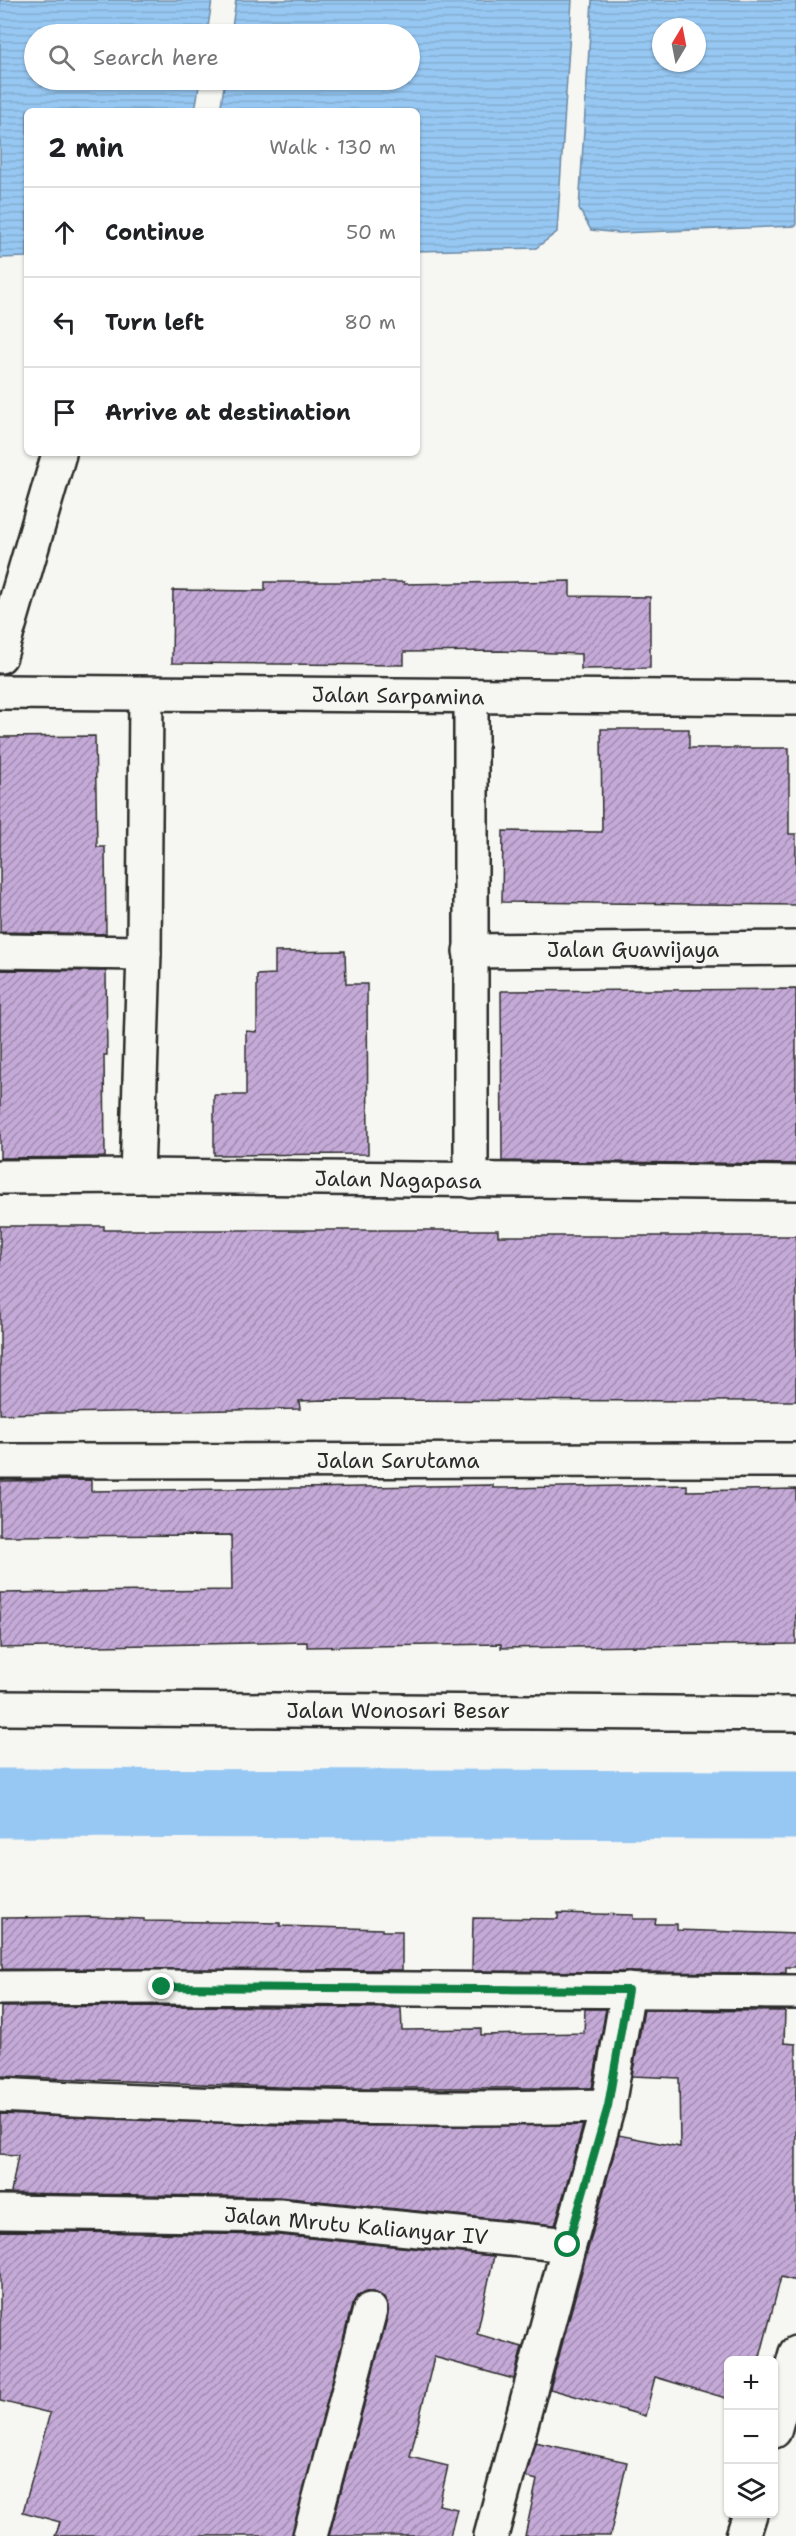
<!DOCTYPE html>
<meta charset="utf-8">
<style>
:root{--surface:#fff;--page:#f2f2f2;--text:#202124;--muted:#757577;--line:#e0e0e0}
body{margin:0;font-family:"Shantell Sans",sans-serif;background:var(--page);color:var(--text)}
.controls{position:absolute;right:18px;bottom:18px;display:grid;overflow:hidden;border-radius:9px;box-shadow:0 2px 4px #0004}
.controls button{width:54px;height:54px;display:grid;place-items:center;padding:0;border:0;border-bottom:2px solid var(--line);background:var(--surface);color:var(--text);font:30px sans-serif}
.compass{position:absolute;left:652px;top:18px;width:54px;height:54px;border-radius:50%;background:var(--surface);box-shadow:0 2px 4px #0004;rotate:10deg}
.stop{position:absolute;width:18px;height:18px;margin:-14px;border:4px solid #0b8043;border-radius:50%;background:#fff}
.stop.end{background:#0b8043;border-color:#fff;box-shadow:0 2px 6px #0008}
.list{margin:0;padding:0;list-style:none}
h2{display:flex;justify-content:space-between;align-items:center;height:78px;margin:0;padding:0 24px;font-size:26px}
h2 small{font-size:20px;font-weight:400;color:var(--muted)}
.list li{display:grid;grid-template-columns:39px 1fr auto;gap:18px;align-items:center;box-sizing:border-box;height:90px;padding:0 24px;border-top:2px solid var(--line)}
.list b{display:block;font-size:22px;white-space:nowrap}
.list em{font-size:20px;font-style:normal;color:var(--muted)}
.icon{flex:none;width:33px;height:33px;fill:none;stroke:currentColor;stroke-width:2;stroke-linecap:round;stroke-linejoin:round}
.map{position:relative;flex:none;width:796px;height:2536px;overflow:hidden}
.search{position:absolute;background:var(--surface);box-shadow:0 2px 4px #0004;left:24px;top:24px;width:396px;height:66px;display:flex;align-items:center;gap:15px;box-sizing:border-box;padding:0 21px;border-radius:33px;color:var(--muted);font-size:22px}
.panel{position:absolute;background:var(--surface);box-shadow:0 2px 4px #0004;left:24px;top:108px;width:396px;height:348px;border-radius:9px}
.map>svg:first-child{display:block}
</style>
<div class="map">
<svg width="796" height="2536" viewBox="0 0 796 2536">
<defs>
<pattern id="water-rules" width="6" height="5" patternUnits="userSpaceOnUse" patternTransform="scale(1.5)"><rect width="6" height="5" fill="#97c8f3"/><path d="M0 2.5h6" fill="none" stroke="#82acd0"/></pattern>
<pattern id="building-hatch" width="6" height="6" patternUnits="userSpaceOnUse" patternTransform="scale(1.5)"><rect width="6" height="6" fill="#c5aad8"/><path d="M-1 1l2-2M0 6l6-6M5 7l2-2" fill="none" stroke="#a08baf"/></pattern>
</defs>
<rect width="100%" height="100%" fill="#f6f6f2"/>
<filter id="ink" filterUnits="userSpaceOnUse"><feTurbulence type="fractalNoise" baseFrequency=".0167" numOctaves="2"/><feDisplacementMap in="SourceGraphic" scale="12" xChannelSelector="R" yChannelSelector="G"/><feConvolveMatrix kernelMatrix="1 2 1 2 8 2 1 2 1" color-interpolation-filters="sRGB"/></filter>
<g filter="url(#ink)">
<g fill="url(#water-rules)" stroke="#6c89a3" stroke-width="1.5" fill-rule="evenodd">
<polygon points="0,0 212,0 207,34 34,34 34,80 200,80 195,111 27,111 27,257 0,258"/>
<polygon points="236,0 572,0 557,232 536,248 417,251 417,111 220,111 225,80 410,80 410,34 231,34"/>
<path d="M592,0h204v226l-177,7 -28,-3 -12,-21zM661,27h36v36h-36z"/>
</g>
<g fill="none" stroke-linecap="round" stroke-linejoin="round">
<polyline stroke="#97c8f3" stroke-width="69" points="0,1803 796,1805"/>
</g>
<g fill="url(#building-hatch)" stroke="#2b2b2b" stroke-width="1.5">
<polygon points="570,581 570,596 650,597 650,668 581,669 581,654 500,651 404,652 404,665 172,663 173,590 265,591 265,582 404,582 404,584"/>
<polygon points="601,729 689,729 689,748 789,748 789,834 796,834 796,905 502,902 503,831 602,832"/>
<polygon points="95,736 97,847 105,847 106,934 0,932 0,737"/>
<polygon points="345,951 346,984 367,984 368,1154 214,1155 214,1095 246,1095 246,1031 257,1032 257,975 275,974 275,952"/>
<polygon points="0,970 106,971 107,1055 104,1055 105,1157 0,1158"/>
<polygon points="796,989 796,1164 502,1161 501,991"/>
<polygon points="0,1226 104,1226 104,1230 498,1230 498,1236 796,1236 796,1401 324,1400 299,1401 300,1409 0,1414"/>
<polygon points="91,1480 91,1491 493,1485 493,1488 687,1485 687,1491 796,1489 796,1644 501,1648 501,1644 307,1647 307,1642 0,1648 0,1593 232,1590 231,1535 0,1536 0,1481"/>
<polygon points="558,1913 633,1915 633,1919 656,1919 655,1924 677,1924 677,1930 796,1934 796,1967 786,1967 786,1973 472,1971 473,1918 558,1919"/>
<polygon points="91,1917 144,1919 144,1921 280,1923 280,1926 382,1929 382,1931 402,1931 402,1970 2,1969 2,1918"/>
<polygon points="162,2006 401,2008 402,2030 481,2029 481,2035 584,2033 585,2009 606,2009 592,2088 304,2088 0,2076 1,2007"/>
<polygon points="644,2010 785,2011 784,2043 796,2044 796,2281 781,2277 759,2361 729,2361 729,2399 655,2377 645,2416 550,2389 619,2135 680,2147 679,2078 632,2076"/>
<polygon points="0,2114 304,2126 583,2125 555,2225 279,2197 11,2193 18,2155 0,2154"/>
<polygon points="0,2231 278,2235 494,2256 477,2334 522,2347 514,2379 434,2357 410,2457 448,2466 439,2505 457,2509 450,2536 329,2536 388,2315 388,2306 384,2297 374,2292 365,2292 357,2296 352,2305 292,2536 55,2536 60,2522 23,2512 50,2413 0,2401"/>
<polygon points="535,2442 627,2462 610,2536 525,2536 537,2480 526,2477"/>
</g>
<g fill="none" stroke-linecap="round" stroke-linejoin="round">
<defs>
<g id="minor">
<polyline points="0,656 59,454"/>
<polyline points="0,692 796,698"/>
<polyline points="471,697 471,1181"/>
<polyline points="0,951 144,953"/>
<polyline points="470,951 796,948"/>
<polyline points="137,1176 144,953 146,694"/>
<polyline points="0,1177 137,1176 796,1183"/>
<polyline points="0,1461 796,1460"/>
<polyline points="0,1708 796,1714"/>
<polyline points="0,1988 162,1987 796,1992"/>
<path d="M0,2095c202,12 406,16 608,11"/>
<polyline points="0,2212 279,2216 569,2245"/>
<polyline points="774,2431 796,2353"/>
<polyline points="310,2536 370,2310"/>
<polyline points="491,2536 569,2245 608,2106 628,1990"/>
<polyline points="743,2536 750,2514"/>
</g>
</defs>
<use href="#minor" stroke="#2b2b2b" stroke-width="38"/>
<use href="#minor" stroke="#f6f6f2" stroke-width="33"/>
</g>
</g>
<g fill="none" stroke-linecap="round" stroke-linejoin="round" filter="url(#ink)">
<polyline stroke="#0b8043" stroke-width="8" points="162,1987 628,1990 608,2106 568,2245"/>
</g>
<g text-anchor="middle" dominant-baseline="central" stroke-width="4.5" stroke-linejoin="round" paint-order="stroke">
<g font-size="21" fill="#2b2b2b" stroke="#f6f6f2">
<text transform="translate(398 696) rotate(1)">Jalan Sarpamina</text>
<text x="633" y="950">Jalan Guawijaya</text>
<text transform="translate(398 1180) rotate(1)">Jalan Nagapasa</text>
<text x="398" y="1461">Jalan Sarutama</text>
<text x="398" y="1711">Jalan Wonosari Besar</text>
<text transform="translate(356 2226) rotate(5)">Jalan Mrutu Kalianyar IV</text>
</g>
</g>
</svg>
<div class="controls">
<button>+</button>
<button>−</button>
<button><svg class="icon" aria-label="layers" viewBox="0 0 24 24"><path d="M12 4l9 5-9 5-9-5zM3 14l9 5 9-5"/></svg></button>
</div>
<svg class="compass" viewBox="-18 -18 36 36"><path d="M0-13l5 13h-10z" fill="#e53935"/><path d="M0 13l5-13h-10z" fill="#757577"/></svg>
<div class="stop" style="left:568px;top:2245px"></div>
<div class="stop end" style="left:162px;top:1987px"></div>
<div class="search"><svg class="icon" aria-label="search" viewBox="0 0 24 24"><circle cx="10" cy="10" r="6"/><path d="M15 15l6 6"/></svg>Search here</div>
<section class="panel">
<h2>2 min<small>Walk · 130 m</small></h2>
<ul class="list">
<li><svg class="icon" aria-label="ahead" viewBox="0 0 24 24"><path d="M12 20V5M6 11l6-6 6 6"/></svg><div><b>Continue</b></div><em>50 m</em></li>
<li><svg class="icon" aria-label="left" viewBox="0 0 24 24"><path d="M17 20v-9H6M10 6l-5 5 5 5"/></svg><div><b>Turn left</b></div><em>80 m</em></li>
<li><svg class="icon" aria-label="arrive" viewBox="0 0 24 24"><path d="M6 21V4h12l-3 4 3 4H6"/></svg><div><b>Arrive at destination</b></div></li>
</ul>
</section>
</div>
